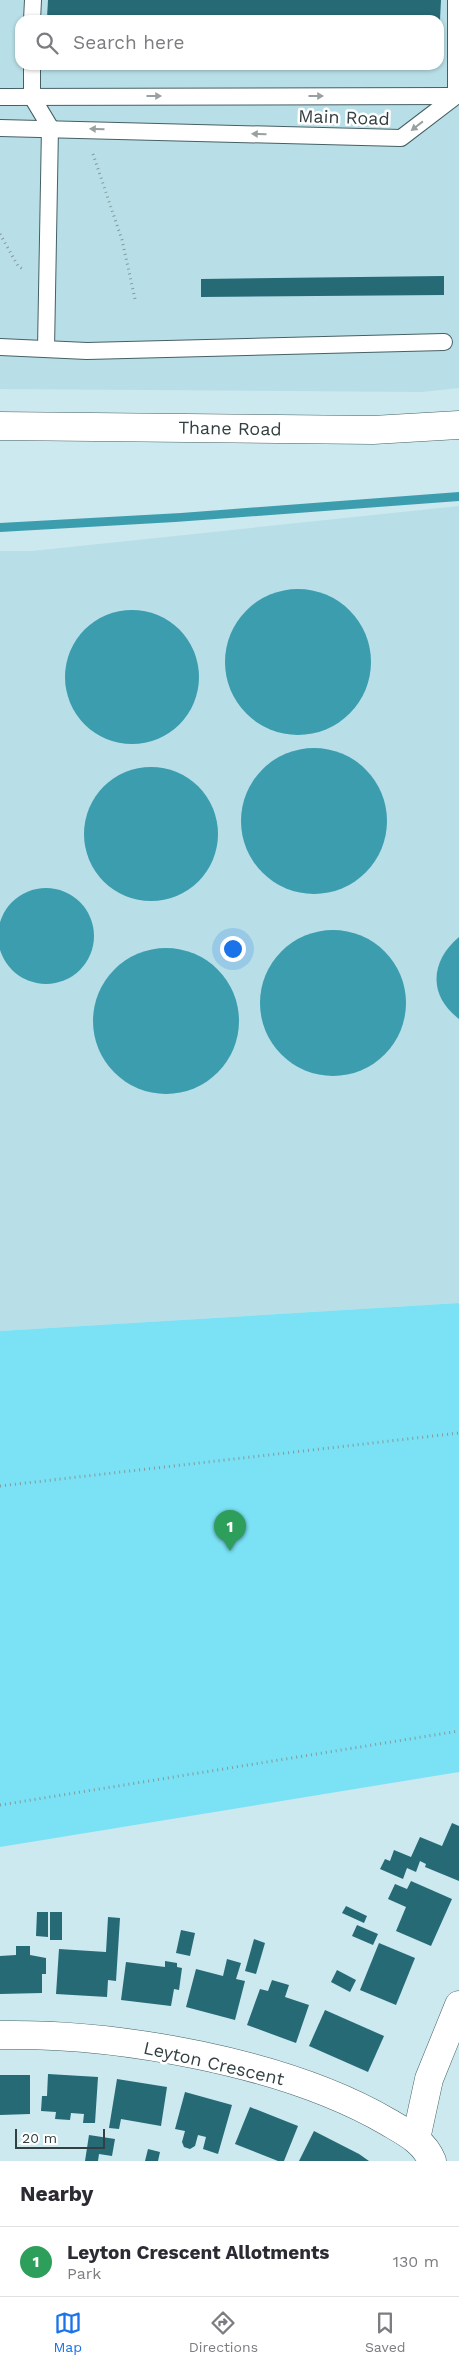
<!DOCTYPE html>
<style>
:root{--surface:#fff;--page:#f2f2f3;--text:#2b2b33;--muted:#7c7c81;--line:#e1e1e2;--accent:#1a73e8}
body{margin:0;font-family:"Work Sans",sans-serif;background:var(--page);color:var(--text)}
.scale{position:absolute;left:15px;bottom:12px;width:90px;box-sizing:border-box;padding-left:5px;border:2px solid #334042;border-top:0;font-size:14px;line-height:18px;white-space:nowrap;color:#334042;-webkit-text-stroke:4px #fff;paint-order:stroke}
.you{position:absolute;left:232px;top:948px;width:18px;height:18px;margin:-12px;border:4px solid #fff;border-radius:50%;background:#1a73e8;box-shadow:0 0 0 8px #1a73e833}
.badge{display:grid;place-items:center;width:32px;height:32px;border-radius:50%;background:var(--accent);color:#fff;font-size:16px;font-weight:700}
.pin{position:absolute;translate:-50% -41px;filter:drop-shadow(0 1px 2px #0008)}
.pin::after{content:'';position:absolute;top:26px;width:18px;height:15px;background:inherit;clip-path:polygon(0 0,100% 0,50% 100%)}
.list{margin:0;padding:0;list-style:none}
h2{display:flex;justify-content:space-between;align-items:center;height:65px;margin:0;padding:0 20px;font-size:21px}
h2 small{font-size:16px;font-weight:400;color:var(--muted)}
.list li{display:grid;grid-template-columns:32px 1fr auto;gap:15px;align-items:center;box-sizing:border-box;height:70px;padding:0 20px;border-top:1px solid var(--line)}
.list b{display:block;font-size:19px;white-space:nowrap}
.list p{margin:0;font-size:16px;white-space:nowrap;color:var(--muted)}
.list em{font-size:16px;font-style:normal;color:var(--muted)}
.icon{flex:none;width:28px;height:28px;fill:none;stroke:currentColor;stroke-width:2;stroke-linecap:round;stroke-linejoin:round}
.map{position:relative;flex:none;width:459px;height:2161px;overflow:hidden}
.search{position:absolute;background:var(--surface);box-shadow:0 1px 4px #0004;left:15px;right:15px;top:15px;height:55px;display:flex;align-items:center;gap:12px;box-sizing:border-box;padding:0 18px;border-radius:15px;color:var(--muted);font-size:19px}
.sheet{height:135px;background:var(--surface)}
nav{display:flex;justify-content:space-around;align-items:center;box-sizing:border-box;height:70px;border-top:1px solid var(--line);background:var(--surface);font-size:14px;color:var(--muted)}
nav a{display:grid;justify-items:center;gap:2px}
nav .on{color:var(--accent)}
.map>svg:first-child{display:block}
</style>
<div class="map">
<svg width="459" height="2161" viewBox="0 0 459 2161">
<rect width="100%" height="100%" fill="#cbe9ef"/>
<g fill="#b8dfe7" fill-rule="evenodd">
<path d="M0,0h459v388l-37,4 -422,-3zM20,20h419v45h-419z"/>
<polygon points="459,506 459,1303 0,1331 0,551 32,551"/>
</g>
<polygon fill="#7be2f5" points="459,1303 459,1772 0,1847 0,1331"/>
<g fill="#3c9dae">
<polygon points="459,492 459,501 175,522 0,532 0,523 181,513"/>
<circle cx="298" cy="662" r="73"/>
<circle cx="132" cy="677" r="67"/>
<circle cx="314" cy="821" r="73"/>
<circle cx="151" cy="834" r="67"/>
<circle cx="46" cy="936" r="48"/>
<circle cx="333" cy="1003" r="73"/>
<path d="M459,937v82c-31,-23 -29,-58 0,-82z"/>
<circle cx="166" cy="1021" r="73"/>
</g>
<g fill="#266a76">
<polygon points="48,0 441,0 440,20 63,20 47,18"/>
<polygon points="444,276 444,295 201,297 201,279"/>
<polygon points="452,1823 459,1826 459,1881 425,1867 426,1864 420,1861 416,1872 407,1868 403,1879 380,1869 385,1859 390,1861 394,1850 411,1857 420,1837 442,1846"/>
<polygon points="411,1881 452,1899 431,1946 396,1931 406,1907 388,1899 395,1884 407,1889"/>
<polygon points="346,1906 367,1916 364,1923 342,1913"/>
<polygon points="37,1912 48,1912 48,1937 36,1936"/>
<rect x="50" y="1912" width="12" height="28"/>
<polygon points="108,1917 120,1918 116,1981 108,1980 107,1997 56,1994 59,1949 106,1952"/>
<polygon points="357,1925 378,1934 373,1945 352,1936"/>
<polygon points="181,1930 195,1933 190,1956 176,1953"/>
<polygon points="254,1939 265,1943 256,1974 245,1971"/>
<polygon points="379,1943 415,1958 396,2005 360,1990"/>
<polygon points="16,1946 30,1946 30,1955 46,1958 46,1974 42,1974 42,1993 0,1994 0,1956 16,1955"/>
<polygon points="227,1959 241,1963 236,1979 245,1981 235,2020 186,2007 196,1969 223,1976"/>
<polygon points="165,1961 177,1963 177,1967 182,1968 179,1990 174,1989 171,2006 121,2000 126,1962 165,1967"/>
<polygon points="337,1970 356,1980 350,1992 331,1982"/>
<polygon points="272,1980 289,1985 285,1997 309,2005 296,2043 247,2025 260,1989 268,1991"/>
<polygon points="325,2010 384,2036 368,2072 309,2046"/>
<polygon points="48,2074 98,2077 95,2123 83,2123 84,2114 71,2113 70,2120 55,2119 56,2112 41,2111 42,2096 47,2096"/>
<polygon points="0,2075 30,2075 30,2114 0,2115"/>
<polygon points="117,2079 167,2087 161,2126 121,2119 119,2129 109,2128"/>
<polygon points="185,2092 232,2105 218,2154 203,2149 206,2137 198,2135 195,2146 190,2149 184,2147 182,2142 185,2131 175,2129"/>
<polygon points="250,2107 298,2126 284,2161 278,2161 235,2144"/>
<polygon points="314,2131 359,2154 369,2161 299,2161"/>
<polygon points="89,2135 115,2139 112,2156 99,2154 98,2161 85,2161"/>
<polygon points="148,2149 160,2152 158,2161 145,2161"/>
</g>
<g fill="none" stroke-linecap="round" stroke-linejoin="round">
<defs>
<g id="service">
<polyline points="456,0 456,96"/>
<polyline points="32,20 33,0"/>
<polyline points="32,65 32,97 50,127 46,349"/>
<polyline points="0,97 456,96"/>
<polyline points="0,128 401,138 456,96"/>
<polyline points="0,347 87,351 444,342"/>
</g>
<g id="minor">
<path d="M0,2035c118,-2 285,27 388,87 17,10 36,19 44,39"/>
<polyline points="416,2139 429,2079 459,2005"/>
</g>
<polyline id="tertiary" points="0,426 373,430 459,425"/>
</defs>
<use href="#service" stroke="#456065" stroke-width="18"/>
<use href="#minor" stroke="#456065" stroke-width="29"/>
<use href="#tertiary" stroke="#456065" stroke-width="29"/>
<g stroke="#83999d" stroke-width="3" stroke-dasharray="1 4" stroke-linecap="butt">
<polyline points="93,154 122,240 135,299"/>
<polyline points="0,234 18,266 24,270"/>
<polyline points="0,1486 459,1433"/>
<polyline points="0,1805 459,1731"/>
</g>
<use href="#service" stroke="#fff" stroke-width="16"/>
<use href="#minor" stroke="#fff" stroke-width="28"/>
<use href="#tertiary" stroke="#fff" stroke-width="28"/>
</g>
<defs><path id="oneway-solid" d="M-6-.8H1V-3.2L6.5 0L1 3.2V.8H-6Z" transform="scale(1.25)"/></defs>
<g fill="#99a0a0">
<use href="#oneway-solid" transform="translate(154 96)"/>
<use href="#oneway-solid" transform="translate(316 96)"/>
<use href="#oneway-solid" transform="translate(417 126) rotate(142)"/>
<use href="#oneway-solid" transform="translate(97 129) rotate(-178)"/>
<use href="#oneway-solid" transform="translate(259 134) rotate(-178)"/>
</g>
<g text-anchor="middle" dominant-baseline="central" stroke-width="5" stroke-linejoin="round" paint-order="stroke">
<g font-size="18" fill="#334042" stroke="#fff">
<text transform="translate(344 117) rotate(2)">Main Road</text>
<text transform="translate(230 428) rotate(1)">Thane Road</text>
<text transform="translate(214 2063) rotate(13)">Leyton Crescent</text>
</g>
</g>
</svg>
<div class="scale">20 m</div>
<div class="you"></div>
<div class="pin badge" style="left:230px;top:1551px;background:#2e9e5b">1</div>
<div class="search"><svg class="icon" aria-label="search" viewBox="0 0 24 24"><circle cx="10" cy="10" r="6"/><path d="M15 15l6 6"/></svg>Search here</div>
</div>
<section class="sheet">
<h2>Nearby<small></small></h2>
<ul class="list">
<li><span class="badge" style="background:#2e9e5b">1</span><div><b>Leyton Crescent Allotments</b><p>Park</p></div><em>130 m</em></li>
</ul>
</section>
<nav>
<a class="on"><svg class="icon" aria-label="map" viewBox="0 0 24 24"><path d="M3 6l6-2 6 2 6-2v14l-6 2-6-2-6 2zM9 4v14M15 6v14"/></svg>Map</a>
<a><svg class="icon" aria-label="directions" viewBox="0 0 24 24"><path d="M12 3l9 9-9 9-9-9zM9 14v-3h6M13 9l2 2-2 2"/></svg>Directions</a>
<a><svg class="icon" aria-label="saved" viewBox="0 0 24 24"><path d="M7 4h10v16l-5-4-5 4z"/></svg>Saved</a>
</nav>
